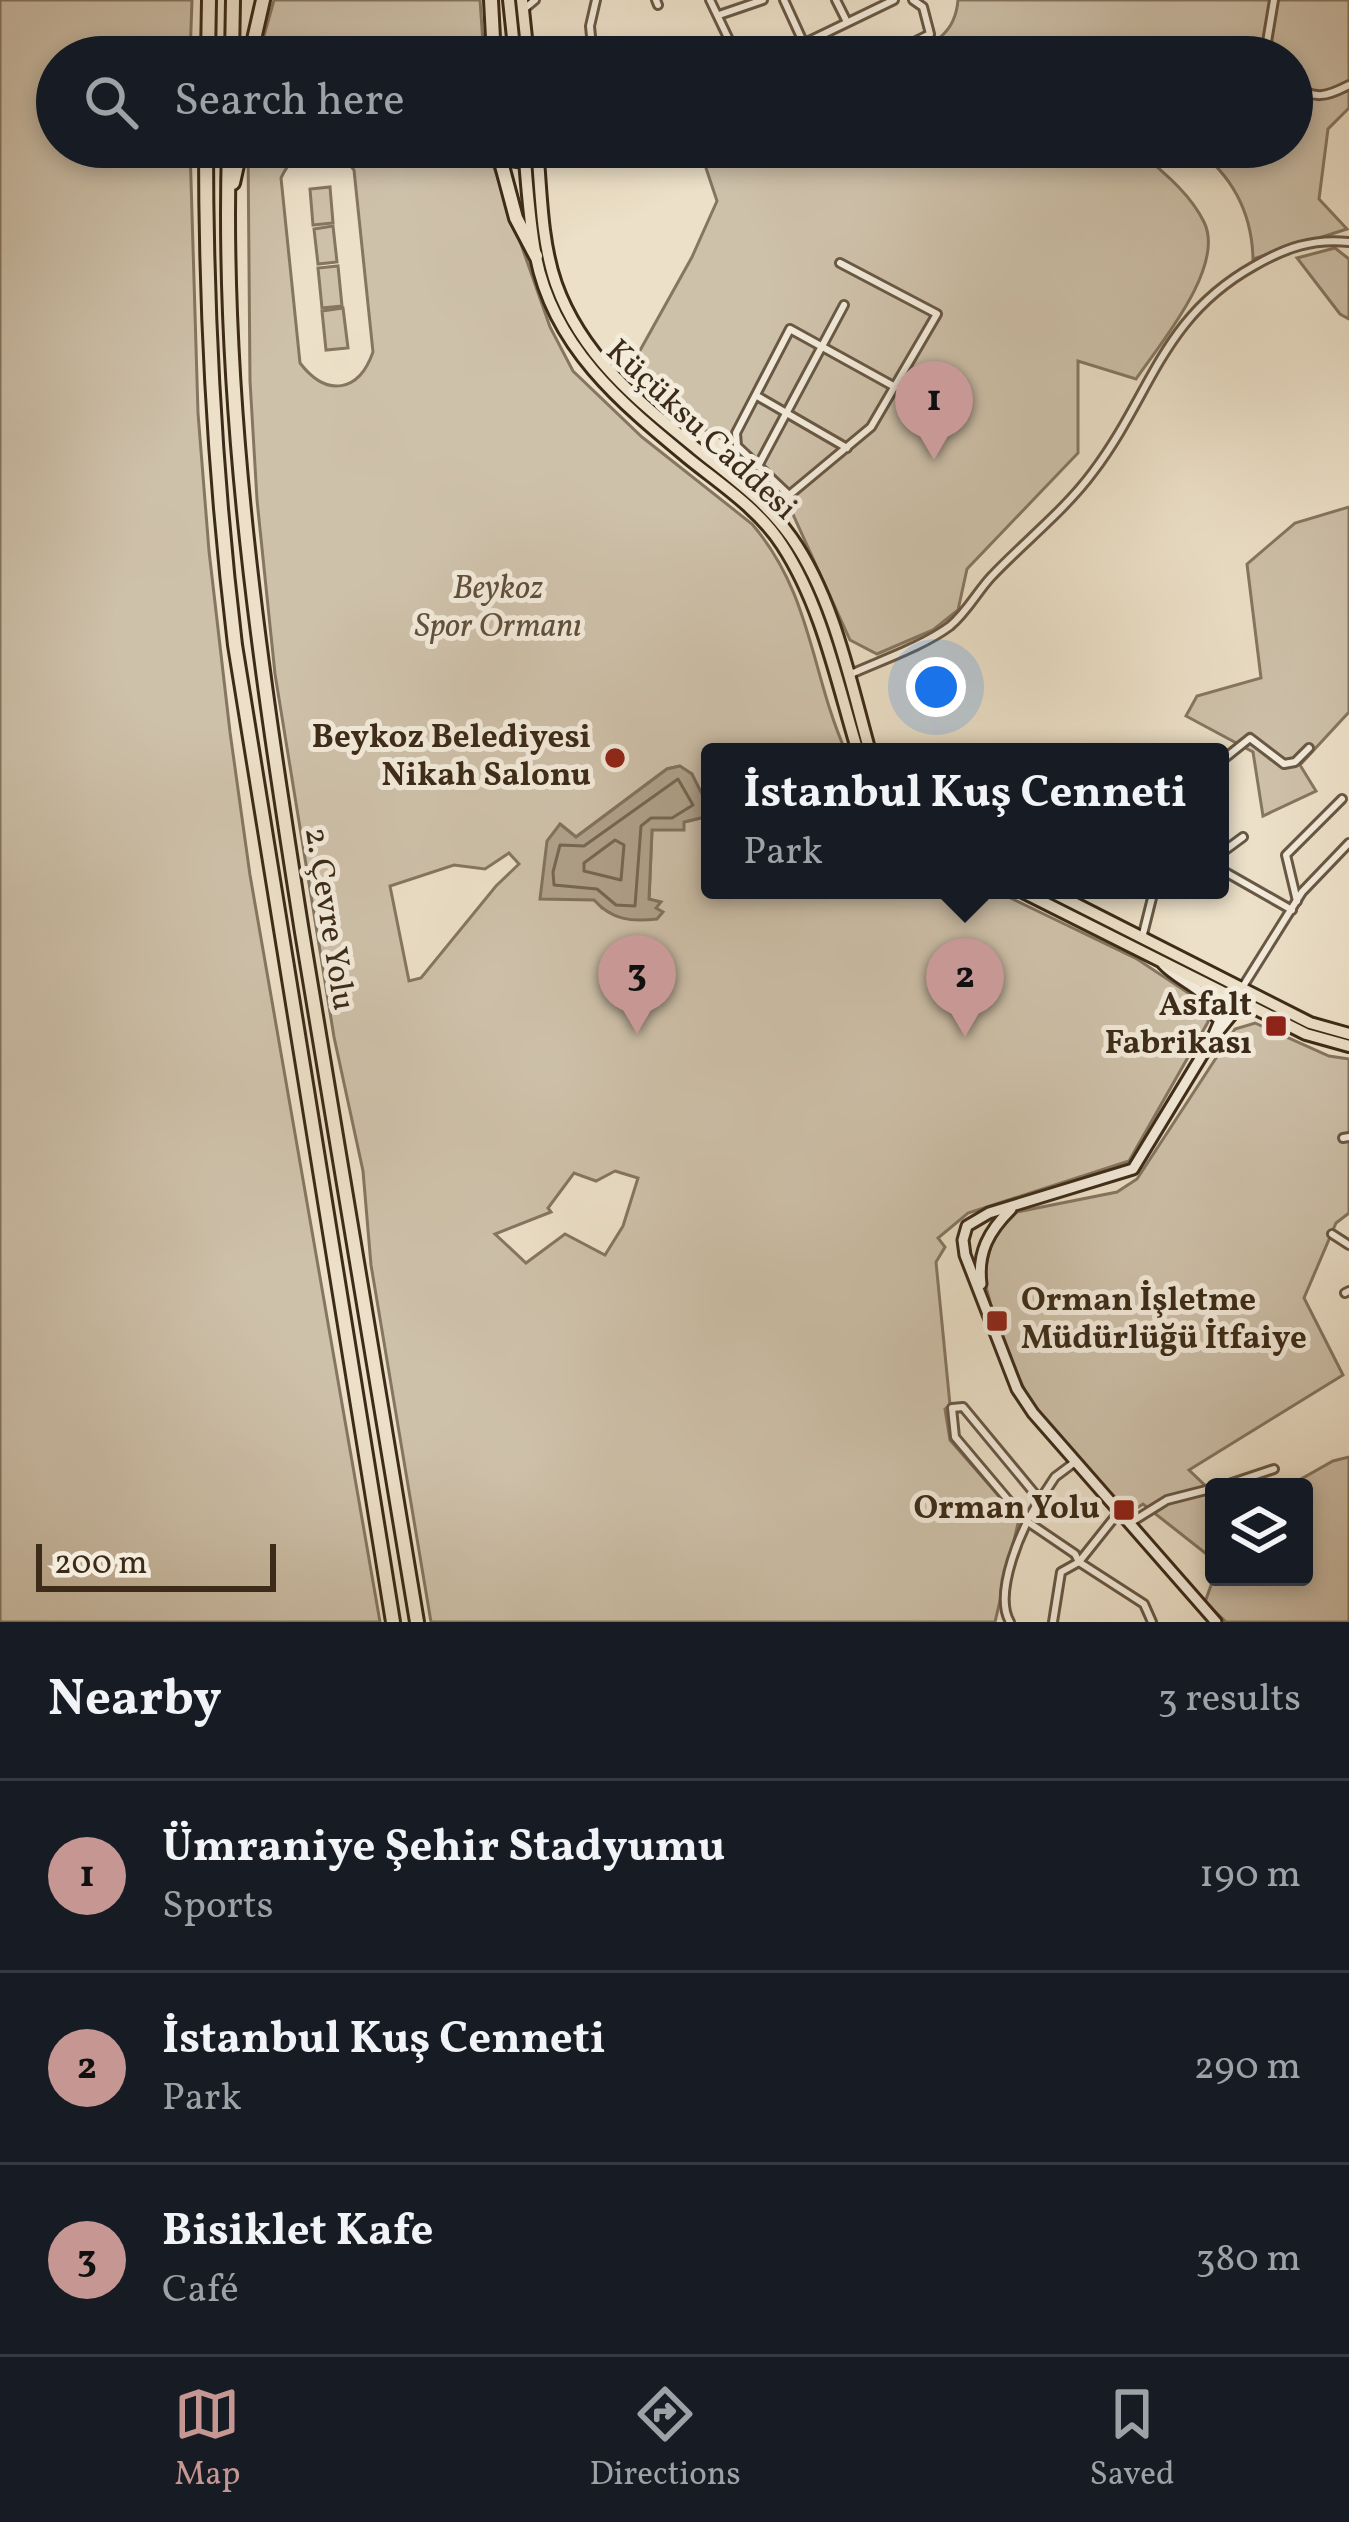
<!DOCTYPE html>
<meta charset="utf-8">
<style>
:root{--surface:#171b24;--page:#20242c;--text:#f1f3f6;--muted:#9ea1a6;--line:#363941;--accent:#c59692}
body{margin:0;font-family:Vollkorn,serif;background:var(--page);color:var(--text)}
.controls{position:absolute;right:36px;bottom:36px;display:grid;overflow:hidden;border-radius:12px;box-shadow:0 6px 18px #0003}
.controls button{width:108px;height:108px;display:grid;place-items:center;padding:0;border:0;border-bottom:3px solid var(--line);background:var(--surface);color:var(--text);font:60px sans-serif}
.scale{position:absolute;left:36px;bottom:30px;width:240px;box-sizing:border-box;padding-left:12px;border:6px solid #3c2b18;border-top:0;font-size:33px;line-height:42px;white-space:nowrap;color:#3c2b18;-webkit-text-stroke:9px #f3ebdb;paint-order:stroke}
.you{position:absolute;left:936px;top:687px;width:42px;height:42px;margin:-30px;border:9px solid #fff;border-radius:50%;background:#1a73e8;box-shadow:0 0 0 18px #1a73e833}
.badge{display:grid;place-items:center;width:78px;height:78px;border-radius:50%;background:var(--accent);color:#111;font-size:39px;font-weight:700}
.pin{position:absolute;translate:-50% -99px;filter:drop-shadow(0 3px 6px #0008)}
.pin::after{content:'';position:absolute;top:63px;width:42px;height:36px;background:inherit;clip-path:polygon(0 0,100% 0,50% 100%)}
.popup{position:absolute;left:701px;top:743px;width:528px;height:156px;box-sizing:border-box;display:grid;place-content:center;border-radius:12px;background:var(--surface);filter:drop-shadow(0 3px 9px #0005);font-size:39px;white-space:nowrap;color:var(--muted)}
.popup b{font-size:45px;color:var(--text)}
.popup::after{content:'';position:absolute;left:50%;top:100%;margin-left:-24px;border:24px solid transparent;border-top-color:var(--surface)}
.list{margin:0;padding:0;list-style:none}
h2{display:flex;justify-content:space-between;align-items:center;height:156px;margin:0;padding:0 48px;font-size:51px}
h2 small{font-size:39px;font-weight:400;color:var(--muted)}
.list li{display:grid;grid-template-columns:78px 1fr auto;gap:36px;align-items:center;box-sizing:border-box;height:192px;padding:0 48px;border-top:3px solid var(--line)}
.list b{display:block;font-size:45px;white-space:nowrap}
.list p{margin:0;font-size:39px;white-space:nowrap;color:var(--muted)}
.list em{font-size:39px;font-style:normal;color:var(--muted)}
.icon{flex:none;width:66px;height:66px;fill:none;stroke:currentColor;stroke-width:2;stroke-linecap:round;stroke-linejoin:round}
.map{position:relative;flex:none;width:1349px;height:1622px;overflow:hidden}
.search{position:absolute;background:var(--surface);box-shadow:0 6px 18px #0003;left:36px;right:36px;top:36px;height:132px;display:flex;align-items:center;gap:30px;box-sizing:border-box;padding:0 42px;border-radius:66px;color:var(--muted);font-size:45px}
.sheet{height:732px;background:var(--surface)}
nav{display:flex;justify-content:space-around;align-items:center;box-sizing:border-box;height:168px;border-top:3px solid var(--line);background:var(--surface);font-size:33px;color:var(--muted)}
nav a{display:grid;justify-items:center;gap:6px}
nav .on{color:var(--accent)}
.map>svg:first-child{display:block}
</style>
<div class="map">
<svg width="1349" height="1622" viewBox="0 0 1349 1622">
<rect width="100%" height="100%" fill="#ece0c8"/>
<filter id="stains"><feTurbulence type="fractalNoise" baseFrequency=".00167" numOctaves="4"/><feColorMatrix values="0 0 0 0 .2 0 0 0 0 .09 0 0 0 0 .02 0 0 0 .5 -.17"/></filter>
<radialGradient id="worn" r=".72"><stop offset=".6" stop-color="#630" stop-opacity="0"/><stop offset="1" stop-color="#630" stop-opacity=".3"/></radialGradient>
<g fill="#cec1aa" stroke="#857661" stroke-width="3" fill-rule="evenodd">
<polygon points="0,0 192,0 190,57 57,57 57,147 190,147 198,413 209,551 230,732 250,875 380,1622 0,1622"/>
<polygon points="274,0 480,0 484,57 258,57"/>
<path d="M958,0h391v108l-21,21 -9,70 28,30 -94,30c-1,-46 -21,-84 -59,-112h98v-90h-390c29,-13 53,-20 56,-57z"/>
<path d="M248,147h69c-18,4 -28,14 -36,31l19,185c27,35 59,29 73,-11l-19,-182 -15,-18 -13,-5h161l63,180 23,44 69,66 110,87c60,70 59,150 94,228h-136v138h284l143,69 71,47v16l-79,139 -161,52 -30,25 7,9 -9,15 14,143 -5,4 5,31 69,79 -24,103h-564l-60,-357 -8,-94 -29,-134 -59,-363 -18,-174 -7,-119zM679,766l13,8 13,43 -53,13 -3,70 7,8h-54l-42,-84 16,13 91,-68zM509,853l10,11 -23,22 -75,92 -12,3 -19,-95 64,-21 31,4zM615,1171l23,7 -15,48 -18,29 -40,-21 -39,29 -31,-29 56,-22 -3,-4 26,-35 22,8z"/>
<path d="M692,147h442c25,22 55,44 70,75 22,44 -44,122 -68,157l-58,-18v92l-111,116 -9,41 -25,20 -56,24 -27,-14 -64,-141 -53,-50 -1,-12 -8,3 -85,-45 -16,-14 69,-124 25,-56 -16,-48z"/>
<polygon points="330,187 333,223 313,225 310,189"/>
<polygon points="333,226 337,262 318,264 314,229"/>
<polygon points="1335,248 1349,259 1349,319 1340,314 1297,258"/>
<polygon points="338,266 342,306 322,308 318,268"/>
<polygon points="343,308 348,348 326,350 322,311"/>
<polygon points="1349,507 1349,712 1300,765 1316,791 1263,816 1253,752 1186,716 1197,696 1261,678 1247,564 1295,523"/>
<polygon points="1255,1023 1329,1056 1349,1059 1349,1213 1336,1223 1304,1298 1343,1375 1189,1470 1214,1494 1214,1560 1143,1504 1123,1517 1030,1402 998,1331 983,1276 994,1235 1017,1212 1117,1192 1137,1179 1235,1029"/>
<polygon points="1349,1457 1349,1622 1226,1622 1205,1602 1214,1577 1304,1577 1304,1487 1287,1487 1333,1461"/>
</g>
<path fill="#b0a28c" stroke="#82725e" stroke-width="3" d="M680,766l12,8 18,36 -5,7 -21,5v8h-32l-3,69 12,3 -5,6 7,4 -6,7c-26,3 -45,1 -63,-19l-54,-1 7,-58 13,-17 16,13 91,-68z"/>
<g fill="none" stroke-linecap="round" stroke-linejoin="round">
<g stroke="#766652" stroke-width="3">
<polygon points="678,779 693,805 672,818 651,818 641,826 635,906 616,905 597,889 554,885 553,872 560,845 584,846"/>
<polygon points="615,840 624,845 621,880 584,871 584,863"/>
</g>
<defs>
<g id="street">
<polyline points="656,0 658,5"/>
<polyline points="710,0 732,46 731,57"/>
<polyline points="784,0 810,57"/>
<polyline points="836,0 847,22"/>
<polyline points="523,10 535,0"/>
<polyline points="719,15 763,0"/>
<polyline points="805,43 894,0"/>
<polyline points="593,57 590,26 596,0"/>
<polyline points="612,57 623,52"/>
<polyline points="698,57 729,41"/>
<polyline points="884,57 930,34 923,7 913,0"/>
<polyline points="1273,57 1267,42 1274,0"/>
<path d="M1292,85c23,15 34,12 57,0"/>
<polyline points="757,396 847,448"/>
<polyline points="758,466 844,305"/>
<polyline points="789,495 737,446 736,433 790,329 895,387"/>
<polyline points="770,511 871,427 937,314 840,263"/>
<path d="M851,674c31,-14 72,-28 99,-48 17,-14 27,-34 41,-49 33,-35 74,-67 102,-105 59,-78 68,-154 161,-206 31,-18 59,-28 95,-24"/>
<polyline points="1220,762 1250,738 1284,764 1295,762 1309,748"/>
<polyline points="1220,854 1243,837"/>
<polyline points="1220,869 1292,910"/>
<polyline points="1297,901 1286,855 1342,799"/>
<polyline points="1142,938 1154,890"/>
<polyline points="1242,988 1302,892 1349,843"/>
<polyline points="1343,1138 1349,1137"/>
<polyline points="1332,1234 1349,1245"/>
<polyline points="1345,1293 1349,1291"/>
<polyline points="1075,1462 1055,1477 1040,1500 963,1407 952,1408 955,1437 1025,1520 1075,1554 1079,1562 1144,1604 1152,1622"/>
<polyline points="1220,1487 1274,1469"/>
<polyline points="1130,1523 1167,1500 1214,1488"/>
<path d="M1010,1622c-17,-28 12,-97 30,-122"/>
<polyline points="1053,1622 1061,1572 1079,1562 1118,1513"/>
</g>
<g id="secondary">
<path d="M1163,964c17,19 50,26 53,53"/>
<polyline points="1212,1039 1238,1007 1239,994"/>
<path d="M981,1284c-4,-32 8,-53 30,-75"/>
<polyline points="1216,1622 1033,1413 1017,1389 965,1255 963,1240 967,1226 989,1213 1133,1169 1212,1039 1228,1002 1236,999"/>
</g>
<g id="primary">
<polyline points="509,0 515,57"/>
<polyline points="522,0 528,57"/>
<path d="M524,147c3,36 5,74 12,110 18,90 84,145 152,201 32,26 71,51 94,87 40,61 55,138 76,207"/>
<path d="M537,147c4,44 4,94 19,137 26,73 83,118 141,165 33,27 69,52 94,88 43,61 59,144 79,215"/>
<polyline points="1019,890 1306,1034 1349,1046"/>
<polyline points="1048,890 1310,1023 1349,1034"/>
</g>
<g id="highway">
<polyline points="491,0 494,57"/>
<polyline points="208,57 209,0"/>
<polyline points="232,57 233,0"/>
<polyline points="250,57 263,0"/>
<path d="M206,147c0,167 9,332 29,498l158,977"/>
<path d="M229,147c-8,264 32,525 73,785 38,230 76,460 115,690"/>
<polyline points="497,147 516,218 536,256"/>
<polyline points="504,147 510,159 525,161"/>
<polyline points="233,183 241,147"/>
</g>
</defs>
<use href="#street" stroke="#685844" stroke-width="12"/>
<use href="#secondary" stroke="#3c2b18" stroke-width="15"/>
<use href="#primary" stroke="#3c2b18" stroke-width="16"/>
<use href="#highway" stroke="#3c2b18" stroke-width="18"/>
<use href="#street" stroke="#f3ebdb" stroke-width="6"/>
<use href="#secondary" stroke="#f3ebdb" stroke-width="9"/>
<use href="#primary" stroke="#ece0c8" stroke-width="10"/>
<use href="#highway" stroke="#ece0c8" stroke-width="12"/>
</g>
<g fill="#8f2418" stroke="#f3ebdb" stroke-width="4.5">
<circle cx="615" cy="758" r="12"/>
<rect x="1264" y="1014" width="24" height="24" rx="6"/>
<rect x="985" y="1309" width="24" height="24" rx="6"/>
<rect x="1112" y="1498" width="24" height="24" rx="6"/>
</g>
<g text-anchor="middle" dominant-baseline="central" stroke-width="10" stroke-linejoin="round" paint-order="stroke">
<g font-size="33" fill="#3c2b18" stroke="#f3ebdb">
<text transform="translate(700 431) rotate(43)">Küçüksu Caddesi</text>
<text transform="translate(328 919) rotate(81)">2. Çevre Yolu</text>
</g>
<g font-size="33" font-style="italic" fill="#60503c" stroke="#f3ebdb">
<text x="498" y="590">Beykoz<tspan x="498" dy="38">Spor Ormanı</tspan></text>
</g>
<g font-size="33" font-weight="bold" fill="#3c2b18" stroke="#f3ebdb" text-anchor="end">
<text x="591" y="739">Beykoz Belediyesi<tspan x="591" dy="38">Nikah Salonu</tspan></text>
<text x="1252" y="1007">Asfalt<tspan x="1252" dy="38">Fabrikası</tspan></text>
<text x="1021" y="1302" text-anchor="start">Orman İşletme<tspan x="1021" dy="38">Müdürlüğü İtfaiye</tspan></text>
<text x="1100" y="1510">Orman Yolu</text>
</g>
</g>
<rect width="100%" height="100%" filter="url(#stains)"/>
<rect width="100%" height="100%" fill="url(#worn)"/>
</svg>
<div class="controls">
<button><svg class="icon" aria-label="layers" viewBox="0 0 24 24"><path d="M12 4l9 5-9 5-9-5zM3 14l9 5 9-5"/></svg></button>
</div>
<div class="scale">200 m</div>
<div class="you"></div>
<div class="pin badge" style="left:934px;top:460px">1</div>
<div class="pin badge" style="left:965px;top:1037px">2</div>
<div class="popup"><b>İstanbul Kuş Cenneti</b>Park</div>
<div class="pin badge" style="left:637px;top:1034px">3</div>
<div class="search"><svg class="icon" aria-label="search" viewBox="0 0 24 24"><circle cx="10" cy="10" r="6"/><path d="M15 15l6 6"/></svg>Search here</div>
</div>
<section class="sheet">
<h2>Nearby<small>3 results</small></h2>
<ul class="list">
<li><span class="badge">1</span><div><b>Ümraniye Şehir Stadyumu</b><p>Sports</p></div><em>190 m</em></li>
<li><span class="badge">2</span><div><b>İstanbul Kuş Cenneti</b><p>Park</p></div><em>290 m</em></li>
<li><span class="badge">3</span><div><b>Bisiklet Kafe</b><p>Café</p></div><em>380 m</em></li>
</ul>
</section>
<nav>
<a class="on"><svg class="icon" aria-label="map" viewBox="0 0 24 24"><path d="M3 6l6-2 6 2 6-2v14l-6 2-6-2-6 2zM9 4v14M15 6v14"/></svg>Map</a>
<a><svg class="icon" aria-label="directions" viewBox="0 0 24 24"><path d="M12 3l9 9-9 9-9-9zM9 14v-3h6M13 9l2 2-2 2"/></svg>Directions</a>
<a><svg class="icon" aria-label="saved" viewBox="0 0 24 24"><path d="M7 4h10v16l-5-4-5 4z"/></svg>Saved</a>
</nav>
